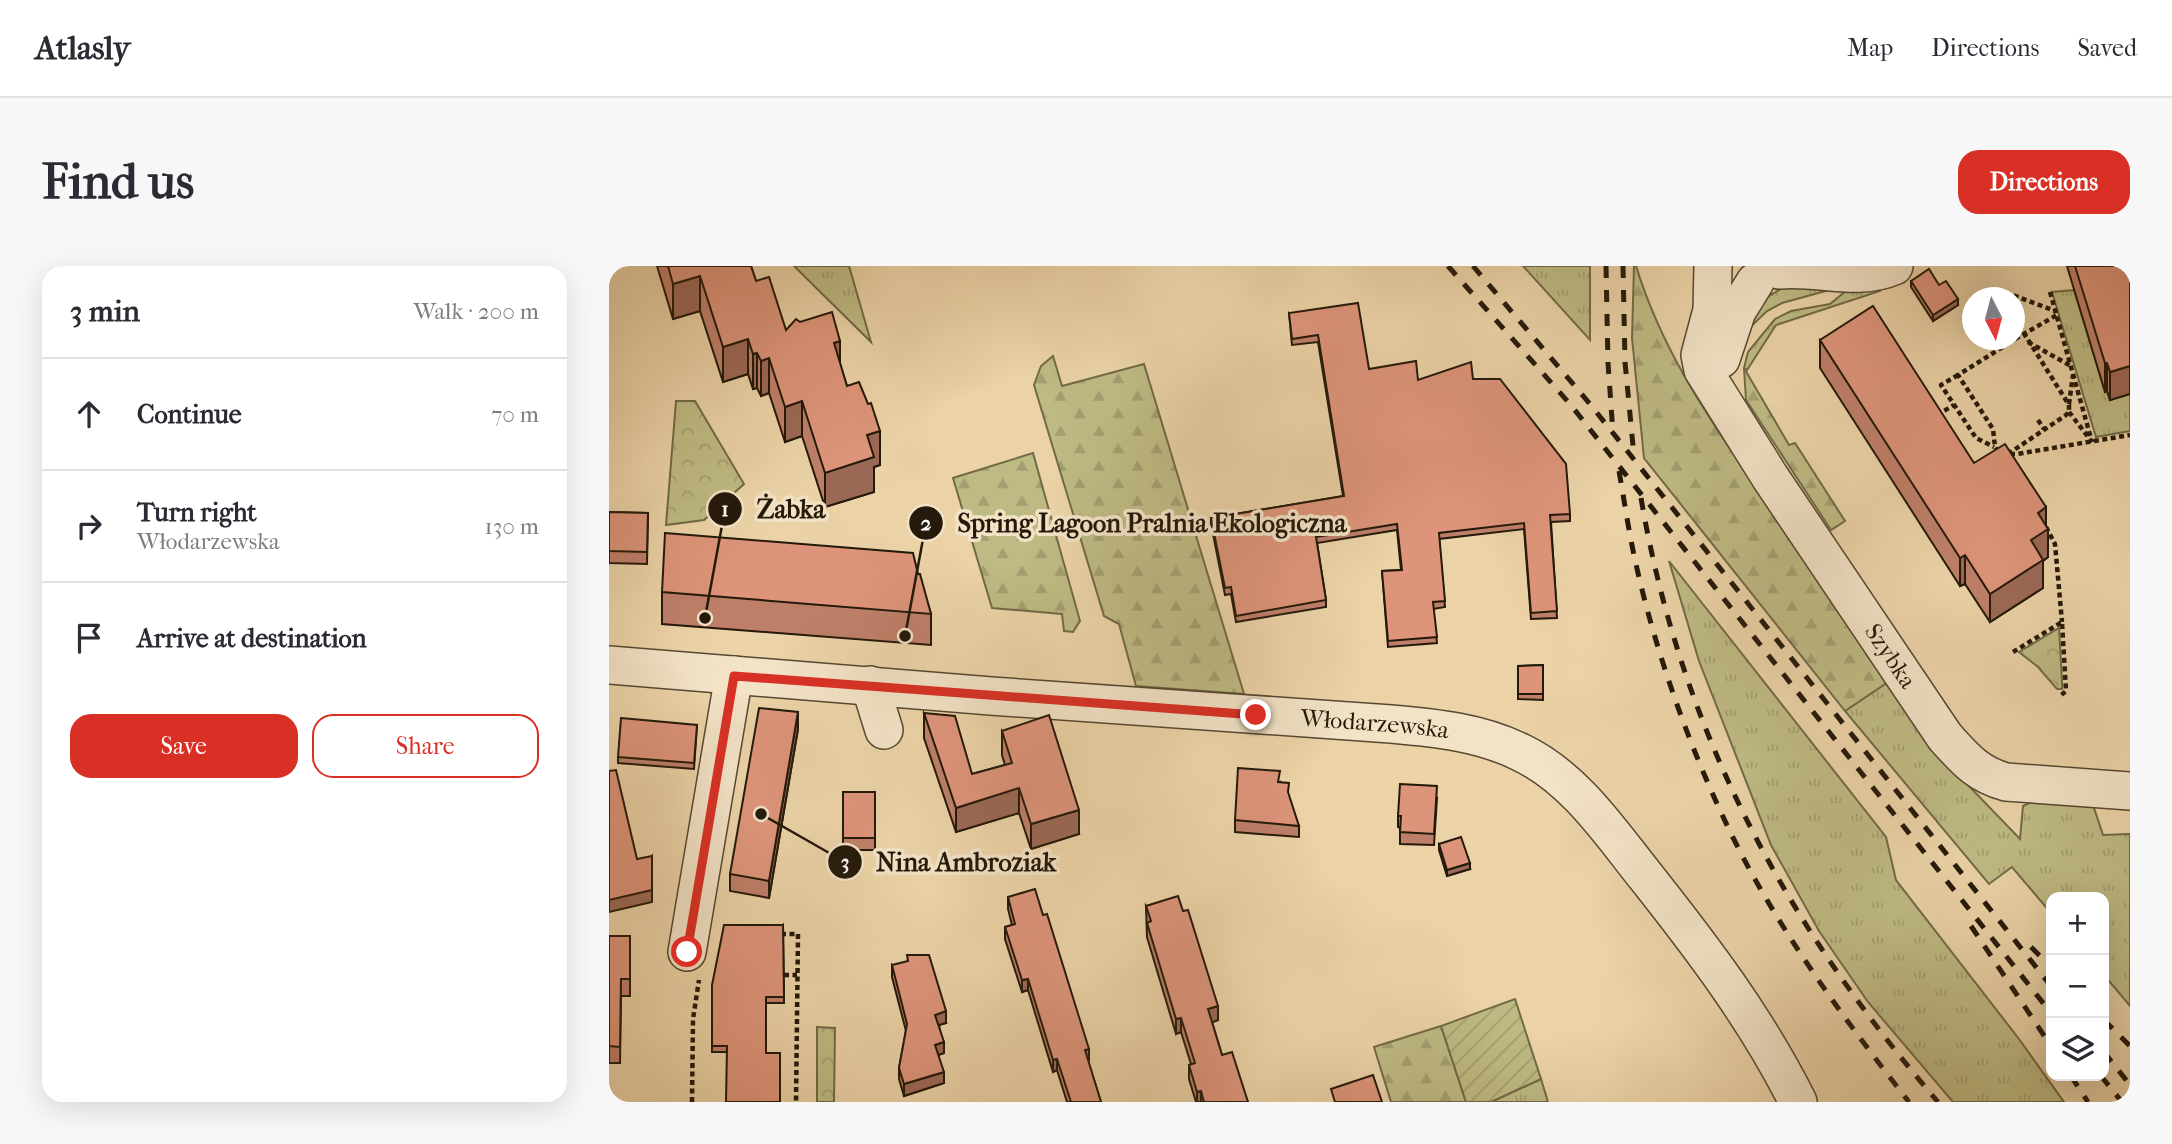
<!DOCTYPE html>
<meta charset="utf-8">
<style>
:root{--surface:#fff;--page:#f7f7f7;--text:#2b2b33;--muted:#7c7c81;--line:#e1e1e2;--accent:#d93025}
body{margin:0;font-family:"IM FELL French Canon",serif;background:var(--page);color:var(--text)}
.controls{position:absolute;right:21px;bottom:21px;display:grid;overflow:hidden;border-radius:14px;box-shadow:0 7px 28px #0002}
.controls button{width:63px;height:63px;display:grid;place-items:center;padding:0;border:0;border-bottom:2px solid var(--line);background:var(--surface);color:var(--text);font:35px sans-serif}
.compass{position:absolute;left:1353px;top:21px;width:63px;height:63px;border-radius:50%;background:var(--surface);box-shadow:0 7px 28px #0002;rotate:174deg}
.stop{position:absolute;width:21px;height:21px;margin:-16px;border:5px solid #d93025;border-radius:50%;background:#fff}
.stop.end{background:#d93025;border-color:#fff;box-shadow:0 2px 7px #0008}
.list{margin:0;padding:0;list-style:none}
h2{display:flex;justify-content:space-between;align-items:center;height:91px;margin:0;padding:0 28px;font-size:30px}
h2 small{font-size:23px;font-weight:400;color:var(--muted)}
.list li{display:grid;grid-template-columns:46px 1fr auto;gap:21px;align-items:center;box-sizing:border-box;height:112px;padding:0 28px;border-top:2px solid var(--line)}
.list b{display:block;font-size:26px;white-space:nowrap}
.list p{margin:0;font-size:23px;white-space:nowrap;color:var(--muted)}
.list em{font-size:23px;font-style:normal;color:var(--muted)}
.actions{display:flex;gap:14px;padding:21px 28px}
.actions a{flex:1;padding:16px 0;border:2px solid var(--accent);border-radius:21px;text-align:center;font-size:24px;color:var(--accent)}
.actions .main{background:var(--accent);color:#fff}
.icon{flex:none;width:38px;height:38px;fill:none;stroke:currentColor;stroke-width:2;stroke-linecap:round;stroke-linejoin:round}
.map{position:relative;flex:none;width:1521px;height:836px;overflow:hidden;border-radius:21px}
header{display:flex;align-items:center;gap:42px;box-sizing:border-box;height:98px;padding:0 35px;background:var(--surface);border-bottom:2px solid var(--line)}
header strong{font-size:33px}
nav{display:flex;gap:38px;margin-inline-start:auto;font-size:24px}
.intro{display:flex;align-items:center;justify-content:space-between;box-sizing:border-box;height:168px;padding:0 42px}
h1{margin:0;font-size:49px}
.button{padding:18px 32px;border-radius:21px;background:var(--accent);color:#fff;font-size:24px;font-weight:700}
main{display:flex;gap:42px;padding:0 42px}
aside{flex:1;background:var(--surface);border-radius:21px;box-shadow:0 7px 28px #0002}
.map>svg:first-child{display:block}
</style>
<header>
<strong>Atlasly</strong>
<nav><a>Map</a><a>Directions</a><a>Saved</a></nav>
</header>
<div class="intro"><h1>Find us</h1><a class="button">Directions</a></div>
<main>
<aside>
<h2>3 min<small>Walk · 200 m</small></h2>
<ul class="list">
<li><svg class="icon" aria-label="ahead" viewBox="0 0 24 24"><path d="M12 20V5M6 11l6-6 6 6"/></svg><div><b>Continue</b></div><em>70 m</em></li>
<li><svg class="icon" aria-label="right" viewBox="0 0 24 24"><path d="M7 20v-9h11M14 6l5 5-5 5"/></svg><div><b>Turn right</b><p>Włodarzewska</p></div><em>130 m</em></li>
<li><svg class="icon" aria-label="arrive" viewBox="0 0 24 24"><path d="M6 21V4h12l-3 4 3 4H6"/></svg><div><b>Arrive at destination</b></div></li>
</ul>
<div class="actions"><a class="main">Save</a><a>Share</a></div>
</aside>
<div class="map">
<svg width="1521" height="836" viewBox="0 0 1521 836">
<defs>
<pattern id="grass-tufts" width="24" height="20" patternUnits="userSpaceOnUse" patternTransform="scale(1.75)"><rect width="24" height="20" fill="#beba83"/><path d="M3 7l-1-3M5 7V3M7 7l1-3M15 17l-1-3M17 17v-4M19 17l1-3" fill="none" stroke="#a39f70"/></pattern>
<pattern id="forest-firs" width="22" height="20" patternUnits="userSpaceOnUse" patternTransform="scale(1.75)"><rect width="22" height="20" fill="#beba83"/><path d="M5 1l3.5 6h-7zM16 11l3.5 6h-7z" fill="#a39f70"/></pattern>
<pattern id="park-crowns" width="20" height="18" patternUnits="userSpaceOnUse" patternTransform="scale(1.75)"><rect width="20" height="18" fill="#beba83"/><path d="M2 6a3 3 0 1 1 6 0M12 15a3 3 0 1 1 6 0" fill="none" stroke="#a39f70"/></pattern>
<pattern id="garden-furrows" width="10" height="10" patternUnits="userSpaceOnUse" patternTransform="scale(1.75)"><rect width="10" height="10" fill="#beba83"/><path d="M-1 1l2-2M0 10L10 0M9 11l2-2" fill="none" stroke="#a39f70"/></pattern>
</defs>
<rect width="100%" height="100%" fill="#ebd3a7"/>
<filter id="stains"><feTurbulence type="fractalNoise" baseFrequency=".00286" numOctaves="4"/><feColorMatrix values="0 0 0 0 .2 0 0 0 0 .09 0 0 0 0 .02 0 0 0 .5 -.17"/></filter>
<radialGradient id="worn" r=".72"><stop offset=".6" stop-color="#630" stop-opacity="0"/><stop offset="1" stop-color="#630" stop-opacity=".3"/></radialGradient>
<g fill="url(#grass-tufts)" stroke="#716a46" stroke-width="2">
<polygon points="185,0 240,0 262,76"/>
<polygon points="914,0 981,0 981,74"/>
<polygon points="1175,21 1224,23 1173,37 1158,45 1131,71 1157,32"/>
<polygon points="1270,23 1271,25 1167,59 1138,104 1135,102 1139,86 1166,53 1182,45 1221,38 1238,24"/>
<polygon points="1465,24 1496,125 1498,125 1501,134 1521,128 1521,165 1487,171 1443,26"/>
<polygon points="1060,295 1277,571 1287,614 1410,773 1455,836 1344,836 1259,736 1210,665 1162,579 1090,395"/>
<polygon points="1282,414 1359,519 1411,573 1414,540 1429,533 1471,533 1485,542 1494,569 1521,568 1521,740 1495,709 1495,631 1442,631 1442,647 1403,601 1380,618 1236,445"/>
<polygon points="932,813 939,836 882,836"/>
</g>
<g fill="url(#forest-firs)" stroke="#716a46" stroke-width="2">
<path d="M1025,0h2c25,81 68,145 115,214 45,68 93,134 140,200l-46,31 -201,-253 -12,-120z"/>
<polygon points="444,90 453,120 535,98 635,428 527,420 510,358 495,350 425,119 432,100"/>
<polygon points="1135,102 1180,179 1186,177 1236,255 1222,264 1137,134"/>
<polygon points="424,187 471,355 464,366 455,365 453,348 383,342 344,212"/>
<polygon points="832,760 857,836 782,836 765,781"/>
</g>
<g fill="url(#park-crowns)" stroke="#716a46" stroke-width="2">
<polygon points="67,135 86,135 135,218 95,254 57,259"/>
<polygon points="1450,362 1453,415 1453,423 1448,423 1429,401 1410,386"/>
<polygon points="208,761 226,762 225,836 208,836"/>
</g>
<polygon fill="url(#garden-furrows)" stroke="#716a46" stroke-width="2" points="906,733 932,813 882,836 857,836 832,760"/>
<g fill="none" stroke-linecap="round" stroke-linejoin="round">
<defs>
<g id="minor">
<path id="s1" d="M1104,0l-1,44 -12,45 3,15 67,107 175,260c20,22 32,37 61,45l124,9"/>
<path d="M1170,4c39,-4 78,12 115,-4"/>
<polyline points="1112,93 1128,45 1146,16"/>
<path id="s2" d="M0,399l382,31 400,28c45,4 88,8 129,28 55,26 90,80 127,126 57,72 110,142 151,224"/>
<polyline points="261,419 275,464"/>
<polyline points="78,686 125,409"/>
</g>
</defs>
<use href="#minor" stroke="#564831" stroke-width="40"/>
<g stroke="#24190a" stroke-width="4.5" stroke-dasharray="5 3.5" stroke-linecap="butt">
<polyline points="1441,26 1483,176"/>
<polyline points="1389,27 1393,25 1446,45"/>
<polyline points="1406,73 1448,49"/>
<polyline points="1419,76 1462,100"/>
<polyline points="1349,109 1332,119 1367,172 1385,181"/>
<polyline points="1460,138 1464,109"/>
<polyline points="1460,146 1483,176"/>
<polyline points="1328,149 1345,139"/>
<polyline points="1429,154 1435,163"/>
<polyline points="1389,186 1386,181 1384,163 1349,109 1405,74"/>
<polyline points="1399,188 1457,149 1460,146 1460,139 1406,53"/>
<polyline points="1401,188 1408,188 1521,169"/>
<polyline points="1437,261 1446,278 1453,356"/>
<polyline points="1404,386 1453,356 1457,425 1450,431"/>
<polyline points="172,668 189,668 187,836"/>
<polyline points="175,709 188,709"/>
<polyline points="83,836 84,753 90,714"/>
</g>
<use href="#minor" stroke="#f2e2c6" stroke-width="37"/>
<g stroke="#24190a" stroke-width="5" stroke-dasharray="12 12" stroke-linecap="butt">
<polyline points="839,0 961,138 1442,747"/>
<polyline points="864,0 981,138 1442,720"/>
<polyline points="997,0 999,97 1004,167"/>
<polyline points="1014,0 1016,96 1025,190"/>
<path d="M1010,205c5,28 9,56 15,84 22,104 67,226 118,319 45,81 100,155 157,228"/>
<path d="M1032,232c40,233 144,426 297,604"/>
<polyline points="1362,660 1442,780"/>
<polyline points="1422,681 1442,701"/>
<polyline points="1495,754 1521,780"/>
<polyline points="1495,786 1521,819"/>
<polyline points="1462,810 1479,836"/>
<polyline points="1492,810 1513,836"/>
</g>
</g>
<g fill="#be7f69" stroke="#24190a" stroke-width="2">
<polygon points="48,0 142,0 147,15 177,64 231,98 238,120 271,199 265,201 265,226 216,241 193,170 176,176 160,127 152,130 148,122 144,123 139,108 114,116 91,45 64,53"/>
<polygon points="1458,0 1521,0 1521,128 1501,134 1498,125 1496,126"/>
<polygon points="1302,15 1330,19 1349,39 1324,55 1302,21"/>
<polygon points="680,47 760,103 809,114 864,113 961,248 961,255 942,256 948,352 922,353 915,263 830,273 836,341 824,343 828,377 779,381 773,305 792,304 788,264 708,277 717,334 717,341 627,356 622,328 616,329 602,258 602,252 734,230 709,76 683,79"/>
<polygon points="1211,74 1365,197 1437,259 1439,291 1434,295 1434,322 1381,356 1356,318 1351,320 1211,102"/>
<polygon points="0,246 39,247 38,298 0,297"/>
<polygon points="309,308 322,348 322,379 53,358 53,326"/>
<polygon points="934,399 934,434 909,433 909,400"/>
<polygon points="315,447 363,508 396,499 393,489 393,465 470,568 422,583 410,547 347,566 315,472"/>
<polygon points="88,459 85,503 9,497 9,491"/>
<polygon points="189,463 160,632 121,625 121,608"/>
<polygon points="671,516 690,560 690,571 626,566 626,554"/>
<rect x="234" y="526" width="32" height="58"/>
<polygon points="828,532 825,579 791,578 791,562 789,561 789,550"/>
<polygon points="830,578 861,603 838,610 830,584"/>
<polygon points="399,631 480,794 479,795 492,836 458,836 448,804 444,806 419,724 413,726 396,673 396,661 403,659 399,643"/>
<polygon points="537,640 609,754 603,756 613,789 639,836 587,836 580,813 580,799 582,798 572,766 567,768 538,671"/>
<polygon points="174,659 175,737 157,737 118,786 103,786 103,719"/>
<polygon points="0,670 21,670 21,730 12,730 11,797 0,797"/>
<polygon points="283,699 337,757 330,759 335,787 329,789 335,817 295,830 290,813 290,802 297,765 283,711"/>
</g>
<g fill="#9b6855" stroke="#24190a" stroke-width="2">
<polygon points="91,10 91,45 64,53 64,18"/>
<polygon points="1349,33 1349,39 1324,55 1324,49"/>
<polygon points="139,73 139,108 114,116 114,81"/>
<polygon points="231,75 231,110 225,77"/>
<polygon points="148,87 148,122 144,123 144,88"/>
<polygon points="160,92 160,127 152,130 152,95"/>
<polygon points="1496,97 1498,97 1498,125 1496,126"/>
<polygon points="1521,100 1521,128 1501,134 1501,106"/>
<polygon points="193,135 193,170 176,176 176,141"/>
<polygon points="271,165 271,199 265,201 265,226 216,241 216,207 258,169"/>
<polygon points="1437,241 1437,264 1439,263 1439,291 1434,295 1434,322 1381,356 1381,328 1422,274 1429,247"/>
<polygon points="1356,289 1356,318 1351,320 1351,292"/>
<polygon points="189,446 189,463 160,632 160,615"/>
<polygon points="410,522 410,547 347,566 347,542"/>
<polygon points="470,544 470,568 422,583 422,558"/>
<polygon points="43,590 43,636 0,646 0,634"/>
<polygon points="861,597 861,603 838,610 838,604"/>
<polygon points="419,713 419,724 413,726 413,714"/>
<polygon points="609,740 609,754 599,758 599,743"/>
<polygon points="337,745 337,757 326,760 326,749"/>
<polygon points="572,752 572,766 567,768 567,753"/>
<polygon points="335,776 335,787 326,790 326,779"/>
<polygon points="480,783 480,794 476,796 476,784"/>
<polygon points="448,793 448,804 444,806 444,794"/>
<polygon points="335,806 335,817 295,830 295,818"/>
<polygon points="592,825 592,836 588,836 588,826"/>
</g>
<g fill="#dd947a" stroke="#24190a" stroke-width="2">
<polygon points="59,0 142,0 147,15 160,11 177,64 187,53 191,56 223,46 231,75 225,77 238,120 250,116 259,138 262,137 271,165 258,169 265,191 216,207 193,135 176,141 160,92 152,95 148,87 144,88 139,73 114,81 91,10 64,18"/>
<polygon points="1466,0 1521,0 1521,100 1501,106 1498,97 1496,97"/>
<polygon points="1320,3 1330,19 1337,15 1349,33 1324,49 1302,15"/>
<polygon points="749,37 760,103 807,95 809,114 862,96 864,113 891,113 957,198 961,248 941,249 948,345 922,347 915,257 830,267 836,335 824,336 828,371 779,375 773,305 793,304 788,258 707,271 717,334 627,350 622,321 616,322 602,252 735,230 709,69 683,73 680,47"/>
<polygon points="1264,40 1365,197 1396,178 1437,241 1429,247 1439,263 1422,274 1434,294 1381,328 1356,289 1351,292 1211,74"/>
<polygon points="0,246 39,247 38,286 0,285"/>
<polygon points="56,267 304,287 309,308 311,308 322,348 53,326"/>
<polygon points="934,399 934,428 909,428 909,400"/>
<polygon points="150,442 189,446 160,615 121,608"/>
<polygon points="315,447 346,450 363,508 403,497 393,465 440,449 470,544 422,558 410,522 347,542"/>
<polygon points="12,452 88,459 85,497 9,491"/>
<polygon points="629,502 671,505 669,516 680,517 679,526 690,560 626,554"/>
<polygon points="7,504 28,593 43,590 43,624 0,634 0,505"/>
<polygon points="791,518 828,520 825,568 791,566 792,550 789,550"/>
<rect x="234" y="526" width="32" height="46"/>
<polygon points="852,571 861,597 838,604 830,578"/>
<polygon points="426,623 434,649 438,648 480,783 476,784 492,836 462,836 448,793 444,794 419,713 413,714 396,661 406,658 399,631"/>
<polygon points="569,630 574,645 579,644 609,740 599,743 613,789 623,786 639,836 595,836 592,825 588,826 580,799 586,797 572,752 567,753 538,657 542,655 537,640"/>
<polygon points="115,659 174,659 175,731 157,731 157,787 171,787 171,836 117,836 118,780 103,780 103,719"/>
<polygon points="0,670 21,670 21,713 12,713 11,781 0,780"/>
<polygon points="298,689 320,689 337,745 326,749 335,776 326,779 335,806 295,818 290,802 298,758 283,699 299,695"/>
<polygon points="764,809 773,836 726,836 722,823"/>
</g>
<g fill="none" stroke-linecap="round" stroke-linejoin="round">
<polyline stroke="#d93025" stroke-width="9" points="78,686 125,410 647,449"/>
</g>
<g text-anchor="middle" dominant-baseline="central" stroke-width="7" stroke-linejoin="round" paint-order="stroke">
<g font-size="24" fill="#24190a" stroke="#f2e2c6">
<text stroke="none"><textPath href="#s1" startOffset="448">Szybka</textPath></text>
<text stroke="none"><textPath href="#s2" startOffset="768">Włodarzewska</textPath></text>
</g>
</g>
<path fill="none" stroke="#24190a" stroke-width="2.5" d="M96 352L116 243M296 370L317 257M152 548L236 596"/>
<g fill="#24190a" stroke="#f2e2c6" stroke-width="2.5">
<circle cx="96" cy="352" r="7"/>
<circle cx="296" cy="370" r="7"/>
<circle cx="152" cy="548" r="7"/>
<circle cx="116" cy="243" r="18"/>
<circle cx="317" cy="257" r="18"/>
<circle cx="236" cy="596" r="18"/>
</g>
<g font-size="21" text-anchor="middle" font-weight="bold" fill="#fff">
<text x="116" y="250">1</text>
<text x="317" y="264">2</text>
<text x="236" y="603">3</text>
</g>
<g font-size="26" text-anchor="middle" font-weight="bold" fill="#24190a" stroke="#f2e2c6" stroke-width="7" stroke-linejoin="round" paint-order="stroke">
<text x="182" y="252">Żabka</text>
<text x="543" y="266">Spring Lagoon Pralnia Ekologiczna</text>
<text x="357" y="605">Nina Ambroziak</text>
</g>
<rect width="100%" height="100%" filter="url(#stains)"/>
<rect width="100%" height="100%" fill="url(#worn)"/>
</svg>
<div class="controls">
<button>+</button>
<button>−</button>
<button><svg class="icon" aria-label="layers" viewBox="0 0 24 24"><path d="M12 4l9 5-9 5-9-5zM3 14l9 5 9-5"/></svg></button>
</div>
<svg class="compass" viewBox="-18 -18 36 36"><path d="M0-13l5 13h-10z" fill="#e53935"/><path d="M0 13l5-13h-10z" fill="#7c7c81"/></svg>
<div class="stop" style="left:78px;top:686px"></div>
<div class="stop end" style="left:647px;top:449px"></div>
</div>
</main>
